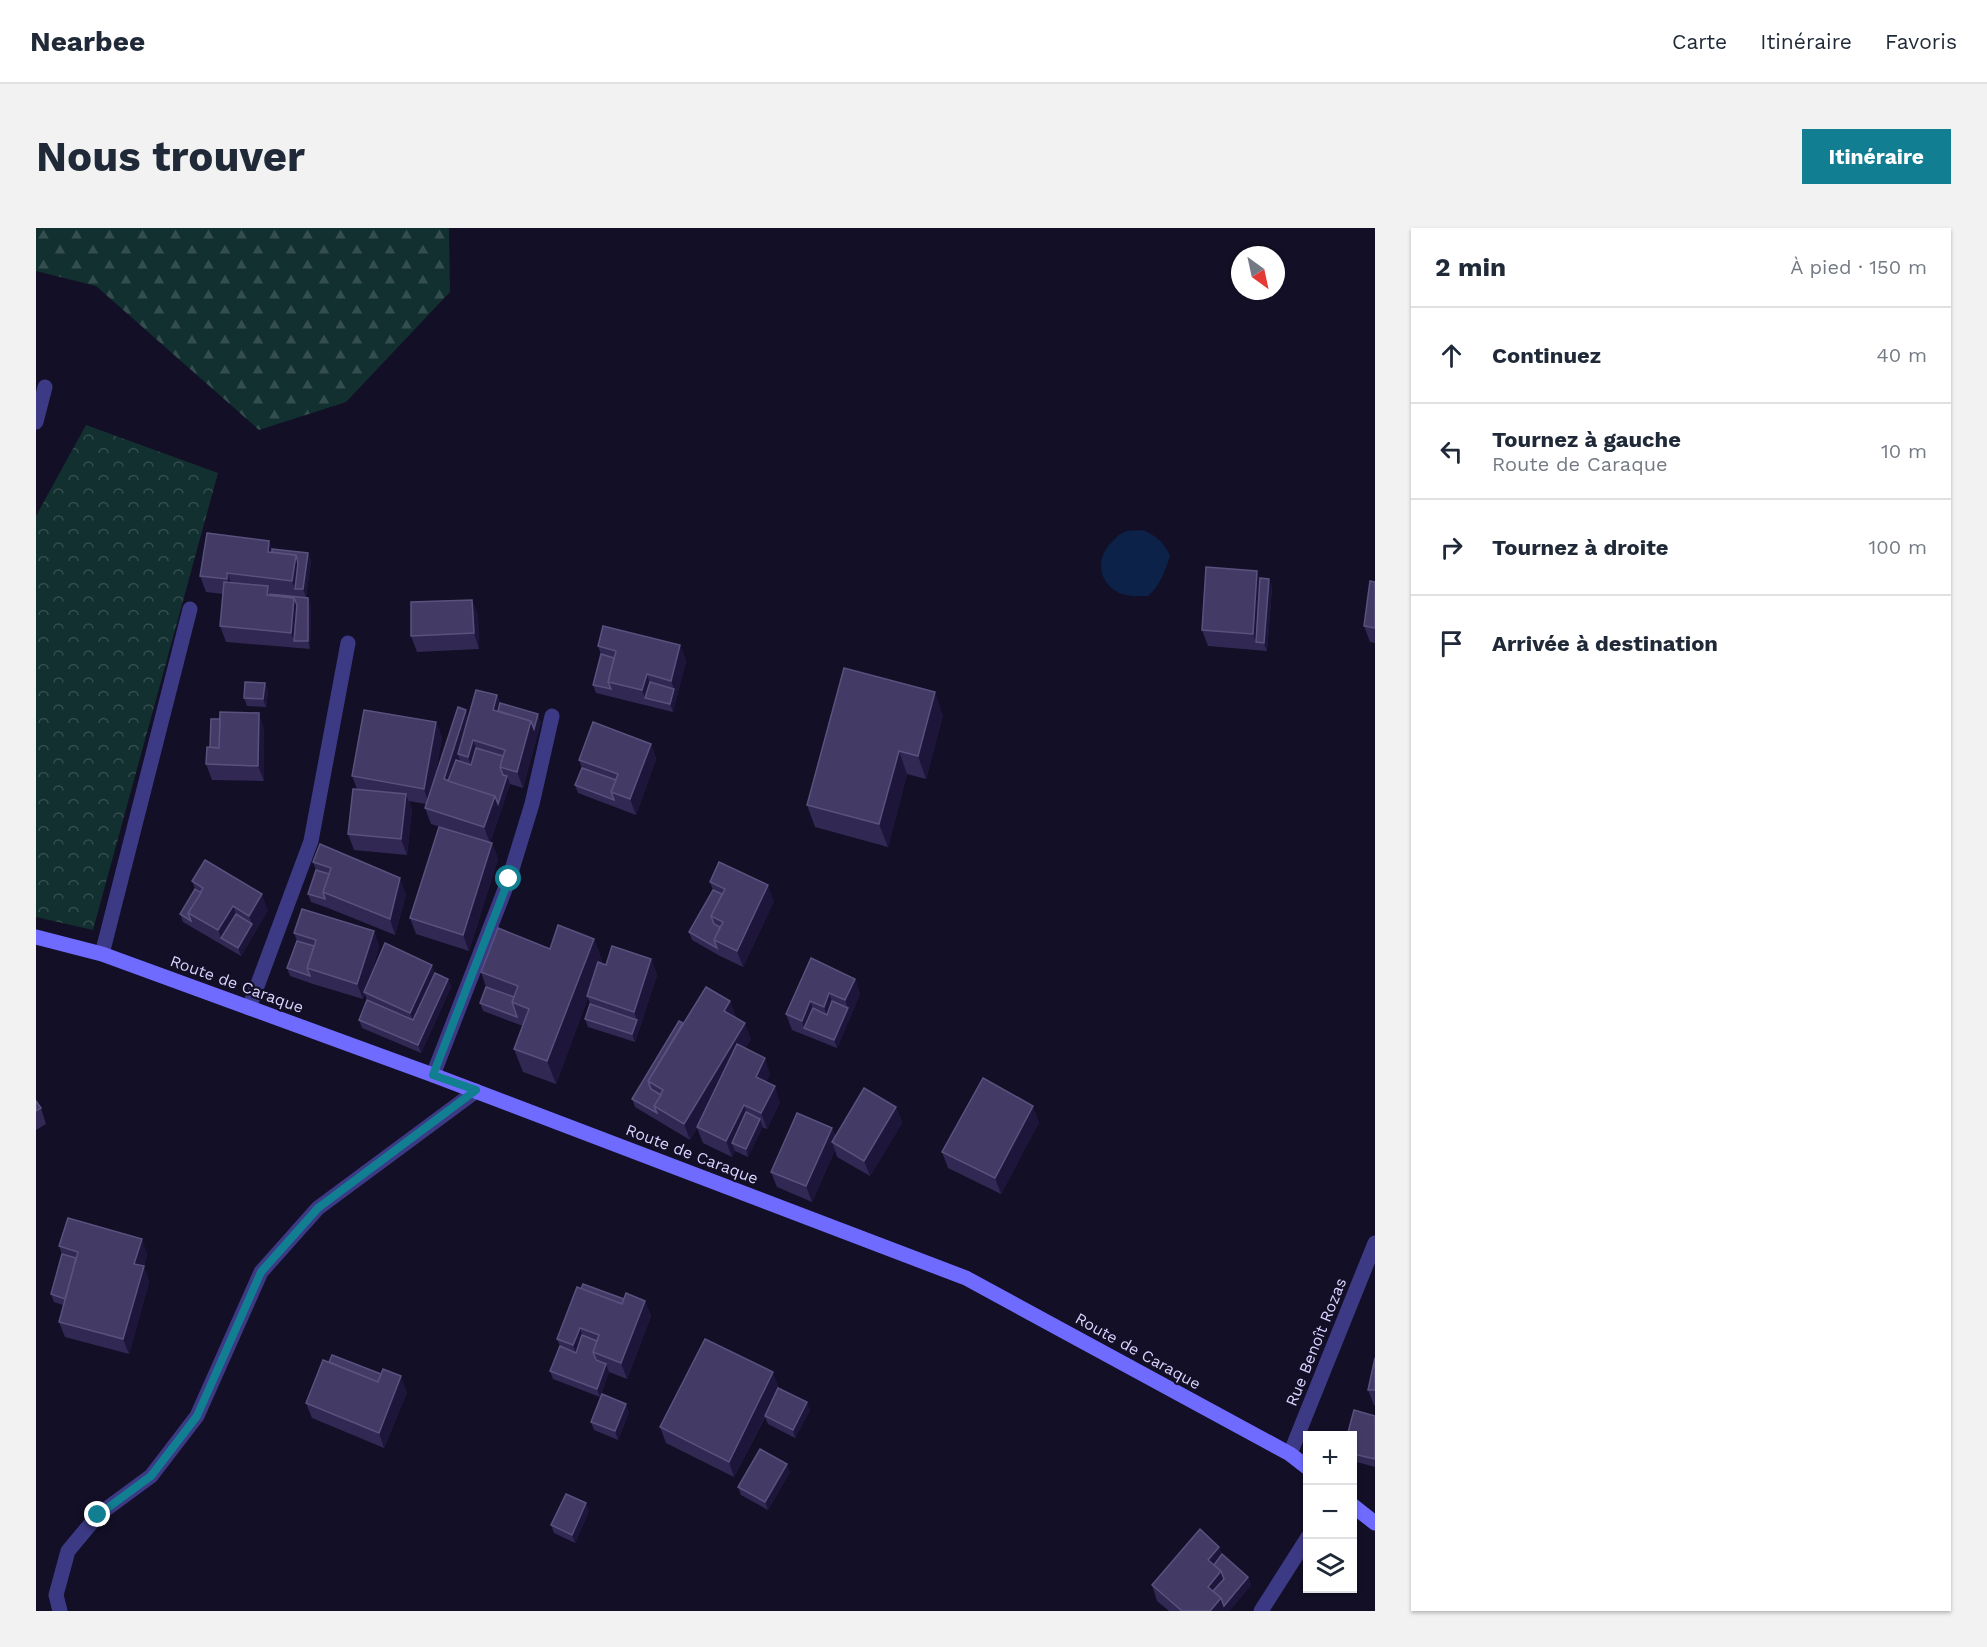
<!DOCTYPE html>
<html lang="fr">
<meta charset="utf-8">
<style>
:root{--surface:#fff;--page:#f2f2f3;--text:#1f2937;--muted:#747a83;--line:#e0e1e3;--accent:#117e91}
body{margin:0;font-family:"Work Sans",sans-serif;background:var(--page);color:var(--text)}
.controls{position:absolute;right:18px;bottom:18px;display:grid;overflow:hidden;border-radius:0px;box-shadow:0 2px 4px #0004}
.controls button{width:54px;height:54px;display:grid;place-items:center;padding:0;border:0;border-bottom:2px solid var(--line);background:var(--surface);color:var(--text);font:30px sans-serif}
.compass{position:absolute;left:1195px;top:18px;width:54px;height:54px;border-radius:50%;background:var(--surface);box-shadow:0 2px 4px #0004;rotate:147deg}
.stop{position:absolute;width:18px;height:18px;margin:-14px;border:4px solid #117e91;border-radius:50%;background:#fff}
.stop.end{background:#117e91;border-color:#fff;box-shadow:0 2px 6px #0008}
.list{margin:0;padding:0;list-style:none}
h2{display:flex;justify-content:space-between;align-items:center;height:78px;margin:0;padding:0 24px;font-size:26px}
h2 small{font-size:20px;font-weight:400;color:var(--muted)}
.list li{display:grid;grid-template-columns:39px 1fr auto;gap:18px;align-items:center;box-sizing:border-box;height:96px;padding:0 24px;border-top:2px solid var(--line)}
.list b{display:block;font-size:22px;white-space:nowrap}
.list p{margin:0;font-size:20px;white-space:nowrap;color:var(--muted)}
.list em{font-size:20px;font-style:normal;color:var(--muted)}
.icon{flex:none;width:33px;height:33px;fill:none;stroke:currentColor;stroke-width:2;stroke-linecap:round;stroke-linejoin:round}
.map{position:relative;flex:none;width:1339px;height:1383px;overflow:hidden;border-radius:0px}
header{display:flex;align-items:center;gap:36px;box-sizing:border-box;height:84px;padding:0 30px;background:var(--surface);border-bottom:2px solid var(--line)}
header strong{font-size:28px}
nav{display:flex;gap:33px;margin-inline-start:auto;font-size:21px}
.intro{display:flex;align-items:center;justify-content:space-between;box-sizing:border-box;height:144px;padding:0 36px}
h1{margin:0;font-size:42px}
.button{padding:15px 27px;border-radius:0px;background:var(--accent);color:#fff;font-size:21px;font-weight:700}
main{display:flex;gap:36px;padding:0 36px}
aside{flex:1;background:var(--surface);border-radius:0px;box-shadow:0 2px 4px #0004}
.map>svg:first-child{display:block}
</style>
<header>
<strong>Nearbee</strong>
<nav><a>Carte</a><a>Itinéraire</a><a>Favoris</a></nav>
</header>
<div class="intro"><h1>Nous trouver</h1><a class="button">Itinéraire</a></div>
<main>
<div class="map">
<svg width="1339" height="1383" viewBox="0 0 1339 1383">
<defs>
<pattern id="forest-firs" width="22" height="20" patternUnits="userSpaceOnUse" patternTransform="scale(1.5)"><rect width="22" height="20" fill="#12302f"/><path d="M5 1l3.5 6h-7zM16 11l3.5 6h-7z" fill="#344d4e"/></pattern>
<pattern id="park-crowns" width="20" height="18" patternUnits="userSpaceOnUse" patternTransform="scale(1.5)"><rect width="20" height="18" fill="#12302f"/><path d="M2 6a3 3 0 1 1 6 0M12 15a3 3 0 1 1 6 0" fill="none" stroke="#344d4e"/></pattern>
</defs>
<rect width="100%" height="100%" fill="#130f26"/>
<polygon fill="url(#forest-firs)" points="0,0 413,0 414,64 310,174 223,202 60,58 0,43"/>
<polygon fill="url(#park-crowns)" points="50,197 182,245 57,702 0,689 0,288"/>
<path fill="#0c2248" d="M1106,302c15,6 21,11 28,26 -5,15 -10,30 -22,40 -10,0 -20,1 -29,-3 -21,-11 -24,-35 -7,-51 4,-5 10,-10 16,-11 4,-1 10,0 14,-1z"/>
<g fill="none" stroke-linecap="round" stroke-linejoin="round">
<g stroke="#3d3a85" stroke-width="15">
<polyline points="0,194 9,159"/>
<polyline points="66,726 154,381"/>
<polyline points="24,1383 20,1367 32,1323 62,1287 115,1248 161,1188 225,1044 282,980 440,863"/>
</g>
<g stroke="#3d3a85" stroke-width="15">
<polyline points="213,780 275,613 312,415"/>
<polyline points="397,847 473,651 496,576 516,488"/>
<polyline points="1254,1226 1339,1015"/>
<polyline points="1225,1383 1272,1309"/>
</g>
<g stroke="#6f6bff" stroke-width="15">
<polyline points="0,709 66,726 397,847 930,1050 1254,1226 1272,1240"/>
<polyline points="1316,1277 1339,1295"/>
</g>
</g>
<g fill="#312854" fill-rule="evenodd">
<path d="M233,313l3,8 36,4 3,8 -5,36h-8l10,1 3,8 -1,43 -84,-7 -6,-16 3,-32 -17,-2 -6,-16zM234,365l27,4 -27,-3z"/>
<polygon points="1224,350 1236,359 1231,423 1172,418 1166,402"/>
<polygon points="1339,354 1339,415 1334,414 1328,398"/>
<polygon points="436,372 442,388 443,421 381,424 375,408"/>
<polygon points="644,417 650,433 637,484 560,465 557,457 565,426 562,418"/>
<polygon points="229,455 232,463 230,479 211,478 208,470"/>
<polygon points="461,467 464,475 505,494 487,560 474,556 454,615 456,615 462,631 433,723 380,706 374,690 439,610 395,596 389,580 390,576 373,573 376,582 371,627 318,622 312,606 321,561 316,548 400,494 406,510 398,553 432,490"/>
<polygon points="907,487 890,551 871,546 852,619 779,599 771,577"/>
<polygon points="228,500 228,553 176,552 170,536 174,519"/>
<polygon points="615,516 620,531 600,587 542,565 539,557 546,540 543,532"/>
<polygon points="277,634 370,666 359,707 292,680 275,674 272,666 280,642"/>
<polygon points="156,653 232,682 205,728 147,694 144,686 159,661"/>
<polygon points="674,654 738,673 707,739 684,728 656,712 653,704 677,662"/>
<polygon points="338,703 343,719 332,756 399,745 412,751 415,759 385,825 326,800 323,792 331,772 329,766 327,771 277,756 254,748 251,740 261,713 258,705"/>
<polygon points="558,711 566,733 565,735 570,737 615,731 621,747 599,814 552,799 549,791 554,776 552,770 520,856 487,844 478,821 487,798 447,783 444,775 450,759 445,744 514,721"/>
<polygon points="775,730 819,751 824,766 801,820 756,802 750,786"/>
<polygon points="694,773 700,790 715,811 709,820 734,846 730,854 744,874 731,901 726,899 712,929 699,923 696,929 667,915 661,900 654,912 599,879 596,871"/>
<polygon points="0,873 5,880 10,896 0,902"/>
<polygon points="860,879 866,895 834,948 801,929 799,922 776,974 741,959 735,944 796,900 799,908"/>
<polygon points="1003,894 965,966 912,940 906,924"/>
<polygon points="23,1018 111,1026 108,1038 113,1054 93,1126 29,1109 23,1094 27,1077 18,1074 15,1066 26,1026"/>
<polygon points="545,1061 588,1071 609,1073 615,1088 591,1151 573,1144 564,1169 517,1151 514,1143 524,1118 521,1111"/>
<polygon points="1339,1130 1339,1177 1338,1177 1332,1162"/>
<polygon points="743,1160 774,1182 759,1210 732,1196 729,1189 698,1249 630,1215 624,1199"/>
<polygon points="371,1164 348,1220 276,1190 270,1175"/>
<polygon points="593,1184 582,1212 558,1202 555,1194"/>
<polygon points="1339,1188 1339,1239 1317,1233 1317,1208"/>
<polygon points="754,1244 732,1282 705,1267 702,1259"/>
<polygon points="553,1283 539,1315 518,1305 515,1297"/>
<polygon points="1183,1319 1186,1326 1212,1349 1215,1357 1193,1383 1133,1383 1121,1373 1116,1357"/>
</g>
<g fill="#1d163a">
<polygon points="233,313 239,329 232,324"/>
<polygon points="272,325 275,333 270,369 267,361"/>
<polygon points="260,327 265,343 259,361 256,353"/>
<polygon points="1221,343 1227,358 1220,414 1217,406"/>
<polygon points="191,345 197,360 197,367 191,351"/>
<polygon points="1233,351 1236,359 1231,423 1228,415"/>
<polygon points="258,370 264,385 258,413 261,421 255,405"/>
<polygon points="272,370 275,378 274,421 272,413"/>
<polygon points="436,372 442,388 443,421 438,405"/>
<polygon points="644,417 650,433 637,484 634,476 638,461 635,453"/>
<polygon points="611,446 616,462 609,470 606,462"/>
<polygon points="229,455 232,463 230,479 227,471"/>
<polygon points="899,464 907,487 890,551 882,528"/>
<polygon points="461,467 467,483 465,491 457,482"/>
<polygon points="430,482 435,498 422,526 424,532 415,561 408,551"/>
<polygon points="223,485 228,500 228,553 222,538"/>
<polygon points="502,486 505,494 487,560 481,544 495,493"/>
<polygon points="400,494 406,510 393,577 388,561"/>
<polygon points="437,512 443,528 438,545 432,529"/>
<polygon points="615,516 620,531 600,587 594,571"/>
<polygon points="863,523 871,546 852,619 843,596"/>
<polygon points="471,548 474,556 454,615 448,599 459,568"/>
<polygon points="370,566 376,582 371,627 365,611"/>
<polygon points="456,615 462,631 433,723 427,707"/>
<polygon points="364,650 370,666 359,707 354,691"/>
<polygon points="732,657 738,673 707,739 701,723"/>
<polygon points="226,666 232,682 205,728 202,720 216,696 213,688"/>
<polygon points="197,678 203,694 185,710 182,702"/>
<polygon points="338,703 343,719 327,771 321,756"/>
<polygon points="558,711 566,733 553,769 551,768 552,770 520,856 511,833"/>
<polygon points="615,731 621,747 599,814 596,806 601,792 598,784"/>
<polygon points="396,737 402,753 380,800 374,785"/>
<polygon points="412,751 415,759 385,825 382,817"/>
<polygon points="819,751 824,766 815,788 809,772"/>
<polygon points="793,765 799,781 794,795 788,779"/>
<polygon points="694,773 700,789 694,798 688,783"/>
<polygon points="774,773 780,788 768,800 766,793"/>
<polygon points="812,780 815,788 801,820 798,812"/>
<polygon points="709,795 715,811 654,912 648,896"/>
<polygon points="729,830 734,846 726,864 720,849"/>
<polygon points="739,858 744,874 731,901 725,885"/>
<polygon points="708,877 713,892 696,915 699,923 696,929 690,913"/>
<polygon points="997,878 1003,894 965,966 959,950"/>
<polygon points="860,879 866,895 834,948 828,933"/>
<polygon points="724,891 727,899 712,929 710,921"/>
<polygon points="796,900 801,916 796,914 799,922 776,974 770,958"/>
<polygon points="106,1011 111,1026 108,1038 113,1054 93,1126 87,1111 98,1036"/>
<polygon points="609,1073 615,1088 591,1151 585,1135"/>
<polygon points="544,1100 549,1115 543,1133 537,1117"/>
<polygon points="570,1136 573,1144 564,1169 561,1161"/>
<polygon points="737,1144 743,1160 698,1249 693,1234"/>
<polygon points="365,1148 371,1164 348,1220 343,1205"/>
<polygon points="771,1174 774,1182 759,1210 757,1202"/>
<polygon points="590,1176 593,1184 582,1212 579,1203"/>
<polygon points="751,1236 754,1244 732,1282 729,1274"/>
<polygon points="550,1275 553,1283 539,1315 536,1307"/>
<polygon points="1183,1319 1189,1334 1181,1345 1172,1332"/>
<polygon points="1185,1343 1191,1359 1180,1371 1172,1359"/>
<polygon points="1212,1349 1215,1357 1193,1383 1174,1383 1185,1370"/>
</g>
<g fill="#433a66" stroke="#5a527e" stroke-width="1.5">
<polygon points="171,305 233,313 232,324 260,327 256,353 191,345 191,351 164,348"/>
<polygon points="236,321 272,325 267,361 259,361 262,335 260,327 236,324"/>
<polygon points="1170,339 1221,343 1217,406 1166,402"/>
<polygon points="1224,350 1233,351 1228,415 1220,414"/>
<polygon points="1334,353 1339,354 1339,400 1328,398"/>
<polygon points="188,354 232,358 231,367 258,370 255,405 184,398"/>
<polygon points="234,366 272,370 272,413 258,413 261,377 258,370 234,367"/>
<polygon points="436,372 438,405 375,408 375,374"/>
<polygon points="567,398 644,417 635,453 611,446 606,462 572,454 580,423 562,418"/>
<polygon points="565,426 578,430 572,454 575,461 557,457"/>
<polygon points="808,440 899,464 882,528 863,523 843,596 771,577"/>
<polygon points="209,454 229,455 227,471 208,470"/>
<polygon points="614,454 638,461 634,476 609,470"/>
<polygon points="440,462 461,467 457,482 495,493 481,544 464,539 469,522 437,512 432,529 422,526"/>
<polygon points="464,475 502,486 498,501 495,493 462,483"/>
<polygon points="422,479 430,482 408,551 459,568 448,599 389,580"/>
<polygon points="328,482 400,494 388,561 316,548"/>
<polygon points="184,484 223,485 222,538 170,536 171,519 183,520"/>
<polygon points="175,491 184,491 183,520 174,519"/>
<polygon points="557,494 615,516 594,571 575,564 582,546 543,532"/>
<polygon points="440,520 467,528 464,539 467,547 471,548 462,576 459,568 412,553 420,532 435,537"/>
<polygon points="546,540 580,552 575,564 578,572 539,557"/>
<polygon points="317,561 370,566 365,611 312,606"/>
<polygon points="403,599 456,615 427,707 374,690"/>
<polygon points="284,616 364,650 354,691 287,664 295,640 277,634"/>
<polygon points="169,632 226,666 213,688 197,678 182,702 152,685 167,660 156,653"/>
<polygon points="683,634 732,657 701,723 678,712 687,694 675,688 689,661 674,654"/>
<polygon points="280,642 293,646 287,664 289,671 272,666"/>
<polygon points="159,661 165,665 152,685 155,693 144,686"/>
<polygon points="677,662 686,666 675,688 678,696 684,699 678,712 681,720 653,704"/>
<polygon points="266,681 338,703 321,756 271,740 280,712 258,705"/>
<polygon points="200,686 216,696 202,720 185,710"/>
<polygon points="522,697 558,711 511,833 478,821 493,781 476,774 482,758 445,744 462,700 514,721"/>
<polygon points="261,713 278,718 271,740 274,748 251,740"/>
<polygon points="349,715 396,737 374,785 328,764"/>
<polygon points="576,718 615,731 598,784 551,768 562,734 570,737"/>
<polygon points="775,730 819,751 809,772 793,765 788,779 774,773 766,793 750,786"/>
<polygon points="399,745 412,751 382,817 323,792 331,772 377,792"/>
<polygon points="450,759 478,769 476,774 481,789 444,775"/>
<polygon points="670,759 694,773 688,783 709,795 648,896 618,878 627,862 612,853"/>
<polygon points="796,773 812,780 798,812 768,800 777,780 791,787"/>
<polygon points="554,776 601,792 596,806 549,791"/>
<polygon points="643,793 647,795 612,853 615,861 625,867 618,878 621,885 596,871"/>
<polygon points="701,816 729,830 720,849 739,858 725,885 708,877 690,913 661,899"/>
<polygon points="947,850 997,878 959,950 906,924"/>
<polygon points="828,860 860,879 828,933 796,914"/>
<polygon points="0,873 5,880 0,883"/>
<polygon points="710,884 724,891 710,921 696,915"/>
<polygon points="761,885 796,900 770,958 735,944"/>
<polygon points="32,990 106,1011 98,1036 108,1038 87,1111 23,1094 42,1024 23,1018"/>
<polygon points="26,1026 40,1030 29,1071 15,1066"/>
<polygon points="547,1056 588,1071 586,1076 545,1061"/>
<polygon points="541,1059 586,1076 590,1065 609,1073 585,1135 557,1124 563,1107 544,1100 537,1117 521,1111"/>
<polygon points="546,1107 561,1113 557,1124 560,1132 570,1136 561,1161 514,1143 524,1118 540,1125"/>
<polygon points="669,1111 737,1144 693,1234 624,1199"/>
<polygon points="296,1127 345,1146 342,1154 293,1134"/>
<polygon points="1339,1130 1339,1162 1332,1162"/>
<polygon points="287,1132 342,1154 347,1141 365,1148 343,1205 270,1175"/>
<polygon points="742,1160 771,1174 757,1202 729,1188"/>
<polygon points="566,1166 590,1176 579,1203 555,1194"/>
<polygon points="1318,1182 1339,1188 1339,1231 1317,1226 1317,1208 1311,1208"/>
<polygon points="724,1221 751,1236 729,1274 702,1259"/>
<polygon points="530,1266 550,1275 536,1307 515,1297"/>
<polygon points="1164,1301 1183,1319 1172,1332 1185,1343 1172,1359 1185,1370 1174,1383 1146,1383 1116,1357"/>
<polygon points="1186,1326 1212,1349 1188,1378 1185,1370 1177,1363 1188,1351 1185,1343 1178,1337"/>
</g>
<g fill="none" stroke-linecap="round" stroke-linejoin="round">
<polyline stroke="#117e91" stroke-width="8" points="62,1287 115,1248 161,1188 225,1044 282,980 440,862 397,847 473,651"/>
</g>
<g text-anchor="middle" dominant-baseline="central" stroke-width="4.5" stroke-linejoin="round" paint-order="stroke">
<g font-size="16" fill="#d9d4ff" stroke="#130f26">
<text transform="translate(201 756) rotate(20)">Route de Caraque</text>
<text transform="translate(656 926) rotate(21)">Route de Caraque</text>
<text transform="translate(1280 1114) rotate(-68)">Rue Benoît Rozas</text>
<text transform="translate(1102 1123) rotate(29)">Route de Caraque</text>
</g>
</g>
</svg>
<div class="controls">
<button>+</button>
<button>−</button>
<button><svg class="icon" aria-label="layers" viewBox="0 0 24 24"><path d="M12 4l9 5-9 5-9-5zM3 14l9 5 9-5"/></svg></button>
</div>
<svg class="compass" viewBox="-18 -18 36 36"><path d="M0-13l5 13h-10z" fill="#e53935"/><path d="M0 13l5-13h-10z" fill="#747a83"/></svg>
<div class="stop" style="left:473px;top:651px"></div>
<div class="stop end" style="left:62px;top:1287px"></div>
</div>
<aside>
<h2>2 min<small>À pied · 150 m</small></h2>
<ul class="list">
<li><svg class="icon" aria-label="ahead" viewBox="0 0 24 24"><path d="M12 20V5M6 11l6-6 6 6"/></svg><div><b>Continuez</b></div><em>40 m</em></li>
<li><svg class="icon" aria-label="left" viewBox="0 0 24 24"><path d="M17 20v-9H6M10 6l-5 5 5 5"/></svg><div><b>Tournez à gauche</b><p>Route de Caraque</p></div><em>10 m</em></li>
<li><svg class="icon" aria-label="right" viewBox="0 0 24 24"><path d="M7 20v-9h11M14 6l5 5-5 5"/></svg><div><b>Tournez à droite</b></div><em>100 m</em></li>
<li><svg class="icon" aria-label="arrive" viewBox="0 0 24 24"><path d="M6 21V4h12l-3 4 3 4H6"/></svg><div><b>Arrivée à destination</b></div></li>
</ul>
</aside>
</main>
